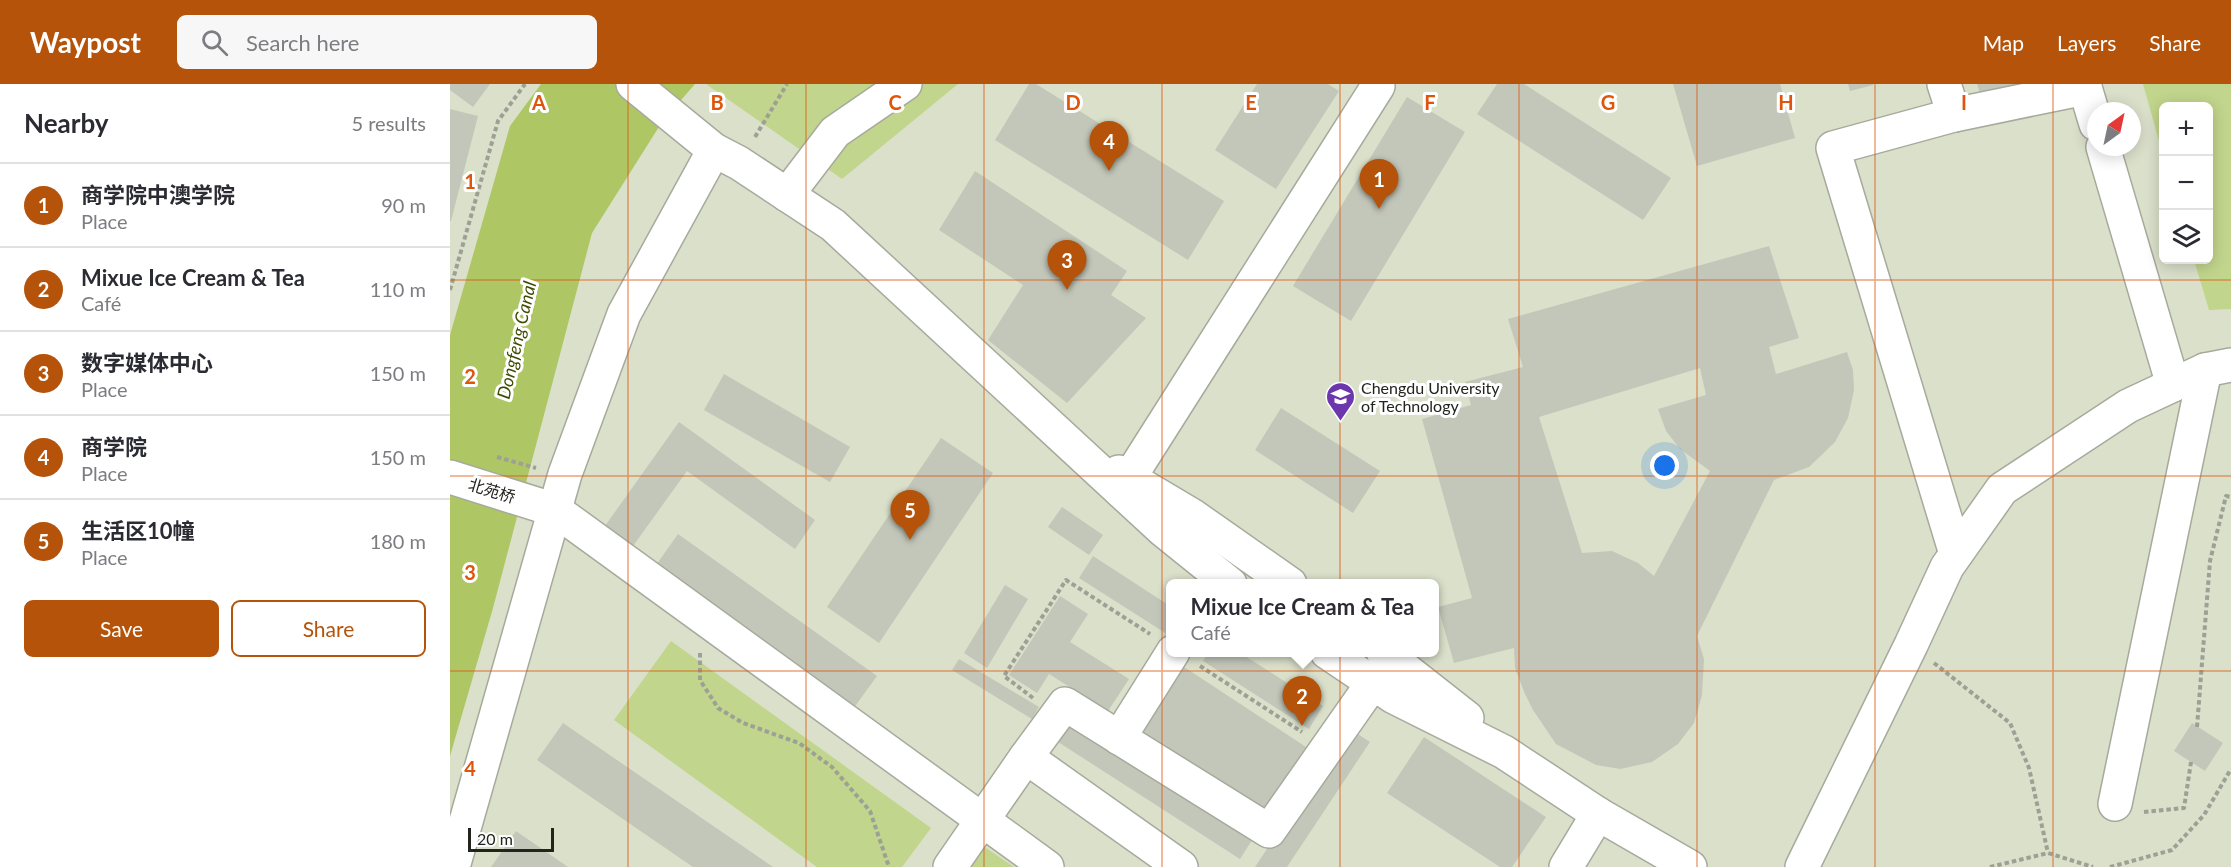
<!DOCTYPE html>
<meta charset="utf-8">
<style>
:root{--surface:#fff;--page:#f7f7f7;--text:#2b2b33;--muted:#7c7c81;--line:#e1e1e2;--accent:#b45309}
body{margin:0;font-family:Lato,"Noto Sans SC",sans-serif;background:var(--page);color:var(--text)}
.controls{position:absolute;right:18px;top:18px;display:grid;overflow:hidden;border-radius:9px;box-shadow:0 3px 15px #0003}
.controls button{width:54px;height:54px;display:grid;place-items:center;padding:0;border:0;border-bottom:2px solid var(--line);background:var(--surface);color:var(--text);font:30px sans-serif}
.compass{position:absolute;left:1637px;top:18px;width:54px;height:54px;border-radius:50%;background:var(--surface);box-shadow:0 3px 15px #0003;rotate:33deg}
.scale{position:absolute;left:18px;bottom:15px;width:86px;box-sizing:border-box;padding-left:6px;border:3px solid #22241e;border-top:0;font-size:16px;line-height:21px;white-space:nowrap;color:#22241e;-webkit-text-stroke:4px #fff;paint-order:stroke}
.you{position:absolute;left:1215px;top:382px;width:21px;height:21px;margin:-15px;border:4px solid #fff;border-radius:50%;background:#1a73e8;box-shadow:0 0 0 9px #1a73e833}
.badge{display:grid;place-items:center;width:39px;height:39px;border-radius:50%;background:var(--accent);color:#fff;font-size:20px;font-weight:700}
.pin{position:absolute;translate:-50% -50px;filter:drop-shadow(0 2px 3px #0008)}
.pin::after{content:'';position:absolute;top:32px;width:21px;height:18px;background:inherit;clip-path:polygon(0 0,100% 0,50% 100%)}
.popup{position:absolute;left:716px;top:495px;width:273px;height:78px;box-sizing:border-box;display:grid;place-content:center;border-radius:9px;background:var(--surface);filter:drop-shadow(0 2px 4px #0005);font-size:20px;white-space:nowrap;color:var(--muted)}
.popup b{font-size:22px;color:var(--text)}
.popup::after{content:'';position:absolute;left:50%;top:100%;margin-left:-12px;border:12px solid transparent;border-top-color:var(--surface)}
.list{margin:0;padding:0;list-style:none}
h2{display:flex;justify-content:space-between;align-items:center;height:78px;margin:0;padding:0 24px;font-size:26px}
h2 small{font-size:20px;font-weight:400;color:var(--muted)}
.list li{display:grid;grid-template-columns:39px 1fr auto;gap:18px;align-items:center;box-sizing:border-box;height:84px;padding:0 24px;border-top:2px solid var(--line)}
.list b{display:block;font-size:22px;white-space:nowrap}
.list p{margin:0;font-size:20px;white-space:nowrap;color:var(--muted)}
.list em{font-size:20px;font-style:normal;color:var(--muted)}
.actions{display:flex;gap:12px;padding:18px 24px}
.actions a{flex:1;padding:14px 0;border:2px solid var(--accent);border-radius:9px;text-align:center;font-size:21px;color:var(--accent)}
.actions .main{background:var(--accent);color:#fff}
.icon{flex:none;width:33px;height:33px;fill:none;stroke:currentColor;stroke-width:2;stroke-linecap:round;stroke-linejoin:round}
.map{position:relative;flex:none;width:1781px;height:783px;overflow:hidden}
header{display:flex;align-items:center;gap:36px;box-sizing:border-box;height:84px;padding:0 30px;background:var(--accent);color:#fff}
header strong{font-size:28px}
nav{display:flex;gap:33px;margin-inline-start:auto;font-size:21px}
.search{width:420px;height:54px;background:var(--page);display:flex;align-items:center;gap:15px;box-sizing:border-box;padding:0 21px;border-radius:9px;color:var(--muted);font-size:22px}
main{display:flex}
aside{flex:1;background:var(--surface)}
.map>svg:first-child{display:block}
</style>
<header>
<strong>Waypost</strong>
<div class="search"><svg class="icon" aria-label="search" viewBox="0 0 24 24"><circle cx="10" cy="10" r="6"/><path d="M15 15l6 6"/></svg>Search here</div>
<nav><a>Map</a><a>Layers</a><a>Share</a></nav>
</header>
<main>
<aside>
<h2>Nearby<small>5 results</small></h2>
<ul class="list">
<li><span class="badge">1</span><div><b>商学院中澳学院</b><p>Place</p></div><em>90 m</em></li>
<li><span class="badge">2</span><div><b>Mixue Ice Cream &amp; Tea</b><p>Café</p></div><em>110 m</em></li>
<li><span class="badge">3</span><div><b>数字媒体中心</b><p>Place</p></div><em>150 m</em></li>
<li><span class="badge">4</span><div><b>商学院</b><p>Place</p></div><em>150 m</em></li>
<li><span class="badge">5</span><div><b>生活区10幢</b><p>Place</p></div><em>180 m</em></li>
</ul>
<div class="actions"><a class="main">Save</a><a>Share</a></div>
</aside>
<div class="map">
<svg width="1781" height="783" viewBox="0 0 1781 783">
<rect width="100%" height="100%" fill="#e3e7d9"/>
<path fill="#dae0ca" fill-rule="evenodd" d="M0,0h1781v783h-1781zM1714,22h44v154h-44zM1646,27h36v36h-36zM720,500h264v68h-264z"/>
<g fill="#c2d58c">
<polygon points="256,0 508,0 392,95"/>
<polygon points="1693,0 1781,0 1781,225 1759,226 1744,176 1758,176 1758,22 1714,22 1713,71"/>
<polygon points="221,557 481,744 452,783 367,783 164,636"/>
<polygon points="530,760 564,783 514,783"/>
</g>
<polygon fill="#afc664" points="91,0 245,0 212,38 142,149 43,524 0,672 0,251 60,42"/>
<g fill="#c3c7b9" fill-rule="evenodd">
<polygon points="0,0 40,0 23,23 0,6"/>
<polygon points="579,0 586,0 774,117 738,176 545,56"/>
<polygon points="807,0 878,0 889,7 826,105 765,66"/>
<polygon points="1047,0 1074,0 1221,94 1193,136 1027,30"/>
<polygon points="1223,0 1330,0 1345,54 1247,82"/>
<polygon points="1398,0 1423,0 1423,1 1400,7"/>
<polygon points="1527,0 1587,0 1532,16"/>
<polygon points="957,13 1015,48 901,237 843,202"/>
<polygon points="0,25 28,32 1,137 0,137"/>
<polygon points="525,87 677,187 661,211 696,234 617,319 538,256 573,201 489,146"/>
<path d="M1319,162l30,92 -30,9 7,27 71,-22 6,18 1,20 -6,28 -13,24 -26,25 -35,13 -77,156 7,23 -2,36 -8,28 -16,21 -26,18 -32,7 -24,-4 -40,-21 -23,-34 -8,-16 -10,-26 -1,-20 -60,15 -16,-56 34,-9 -50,-179 49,-14 -6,-23 58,-15 -15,-48zM1250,284l6,27 -48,14 8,22 14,18 30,22 -56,105 -16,-13 -26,-12 -30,2 -43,-136z"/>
<polygon points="274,290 400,363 380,398 254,326"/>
<polygon points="831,324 930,387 903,429 805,366"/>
<polygon points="229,338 365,436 345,465 237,387 183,462 155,442"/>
<polygon points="491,354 543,389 429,559 377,523"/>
<polygon points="612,423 653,451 639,471 598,443"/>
<polygon points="228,450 427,592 403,625 204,484"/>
<polygon points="643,472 720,522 720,552 629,494"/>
<polygon points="555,501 578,515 537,584 514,569"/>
<polygon points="610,512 638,530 620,558 679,595 658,627 599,590 587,609 559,591"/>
<polygon points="759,568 789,568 873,622 859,645 753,577"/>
<polygon points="509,575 589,623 582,635 502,586"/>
<polygon points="725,577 856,663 812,729 682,643"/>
<polygon points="619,634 804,753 790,775 605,656"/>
<polygon points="113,639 323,783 243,783 87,676"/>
<polygon points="1742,639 1773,659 1755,687 1724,667"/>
<polygon points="897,643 920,658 837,783 805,783"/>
<polygon points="974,653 1096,733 1062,783 1050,783 937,709"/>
<polygon points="66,747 118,783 41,783"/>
</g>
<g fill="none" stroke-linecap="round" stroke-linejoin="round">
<defs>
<g id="minor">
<polyline points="183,0 264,66 289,79 383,141 713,446 780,500"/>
<polyline points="1494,0 1504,31"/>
<polyline points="1634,0 1646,40"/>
<polyline points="1653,63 1723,301"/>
<polyline points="337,111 385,48 455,0"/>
<polyline points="669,388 743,432 840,500"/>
<polyline points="0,393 105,426 597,783"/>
<polyline points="671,407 928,2"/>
<polyline points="1506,470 1383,64 1504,31 1635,4"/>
<polyline points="877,568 944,613 1054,668 1148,730 1240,783"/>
<polyline points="933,568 1017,634"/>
<polyline points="669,654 723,568"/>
<polyline points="576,673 615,620 819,747 922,600"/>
<polyline points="1665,720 1755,286"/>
<polyline points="3,783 115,390 174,230 264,66"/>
<polyline points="500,783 576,673 731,783"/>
<polyline points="1116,783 1148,730"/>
<polyline points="1352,783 1461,561 1497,483 1552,405 1678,322 1755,286 1781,281"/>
</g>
</defs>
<use href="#minor" stroke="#a6aa9c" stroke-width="36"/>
<g stroke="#9da095" stroke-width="4" stroke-dasharray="4.5 3" stroke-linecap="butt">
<polyline points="305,53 337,0"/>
<polyline points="0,206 48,37 75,0"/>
<polyline points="47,373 86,384"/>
<polyline points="250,569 250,596 268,624 293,639 349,659 382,683 420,727 439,783"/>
<polyline points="1484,579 1560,639 1579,684 1598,769"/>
<polyline points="750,582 852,648"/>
<polyline points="583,614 554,592 616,496 700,550"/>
<polyline points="1747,643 1760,477 1776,412 1781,413"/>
<polyline points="1694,728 1734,724 1741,678"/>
<polyline points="1540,783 1598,769 1643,783"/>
<polyline points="1660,783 1722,766 1754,731 1781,685"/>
</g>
<use href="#minor" stroke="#fff" stroke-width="33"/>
</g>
<path fill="none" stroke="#de560d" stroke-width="1.5" stroke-opacity="0.55" d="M178,0v783M356,0v783M534,0v783M712,0v783M890,0v783M1069,0v783M1247,0v783M1425,0v783M1603,0v783M0,196h1781M0,392h1781M0,587h1781"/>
<defs>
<symbol id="university-pin" viewBox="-11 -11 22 30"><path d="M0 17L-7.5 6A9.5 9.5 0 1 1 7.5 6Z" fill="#6c36ad" stroke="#fff"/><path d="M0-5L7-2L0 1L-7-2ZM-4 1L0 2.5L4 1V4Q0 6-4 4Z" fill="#fff"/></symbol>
</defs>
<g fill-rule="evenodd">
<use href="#university-pin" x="874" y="296" width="33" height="45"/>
</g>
<g text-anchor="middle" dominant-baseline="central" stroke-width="6" stroke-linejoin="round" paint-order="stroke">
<g font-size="16" fill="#22241e" stroke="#fff" text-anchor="start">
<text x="911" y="303">Chengdu University<tspan x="911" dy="18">of Technology</tspan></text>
</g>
<g font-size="16" fill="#22241e" stroke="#fff">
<text transform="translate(42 406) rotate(17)">北苑桥</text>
</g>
<g font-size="18" font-style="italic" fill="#3f4c00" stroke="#fff">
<text transform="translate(66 256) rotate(-77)">Dongfeng Canal</text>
</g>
</g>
<g font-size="20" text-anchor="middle" font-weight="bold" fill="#de560d" stroke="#fff" stroke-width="6" stroke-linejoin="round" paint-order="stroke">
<text x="89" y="26">A</text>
<text x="267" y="26">B</text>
<text x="445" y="26">C</text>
<text x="623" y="26">D</text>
<text x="801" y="26">E</text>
<text x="980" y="26">F</text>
<text x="1158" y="26">G</text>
<text x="1336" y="26">H</text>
<text x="1514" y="26">I</text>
<text x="20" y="105">1</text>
<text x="20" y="300">2</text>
<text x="20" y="496">3</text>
<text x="20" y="692">4</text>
</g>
</svg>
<div class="controls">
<button>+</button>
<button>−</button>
<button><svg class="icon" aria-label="layers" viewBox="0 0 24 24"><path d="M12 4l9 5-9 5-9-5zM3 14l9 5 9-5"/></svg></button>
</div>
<svg class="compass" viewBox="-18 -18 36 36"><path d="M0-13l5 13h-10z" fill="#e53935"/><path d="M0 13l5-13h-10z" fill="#7c7c81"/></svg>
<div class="scale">20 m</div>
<div class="you"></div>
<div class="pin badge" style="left:929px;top:125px">1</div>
<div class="pin badge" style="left:852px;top:642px">2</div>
<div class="popup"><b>Mixue Ice Cream &amp; Tea</b>Café</div>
<div class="pin badge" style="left:617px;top:206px">3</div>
<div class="pin badge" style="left:659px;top:87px">4</div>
<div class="pin badge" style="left:460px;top:456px">5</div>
</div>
</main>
